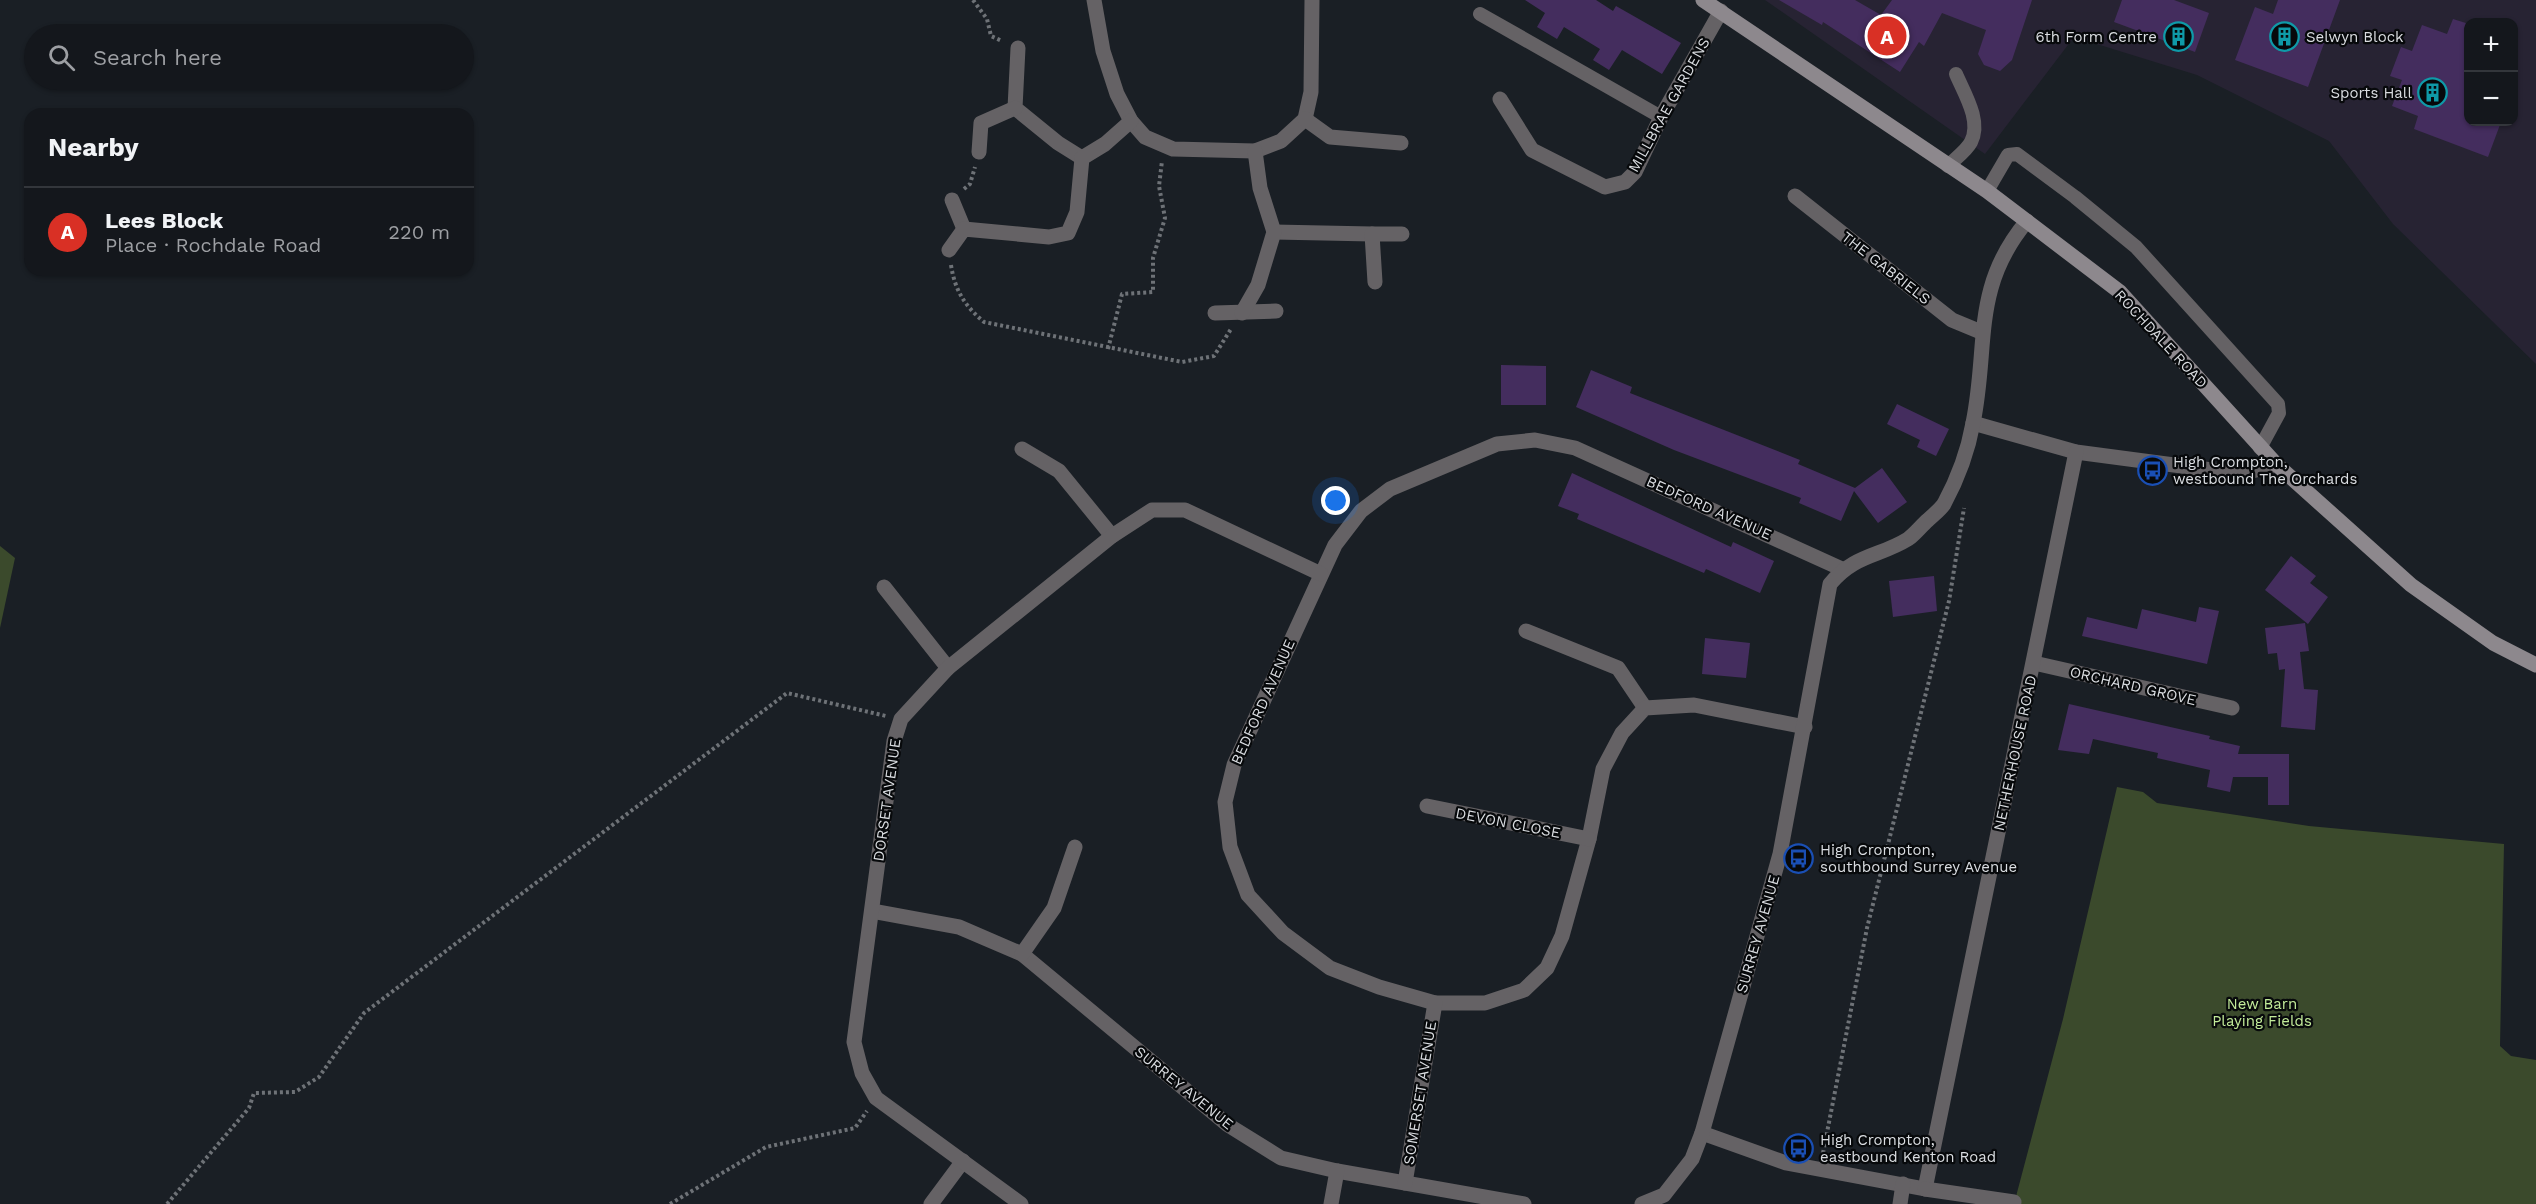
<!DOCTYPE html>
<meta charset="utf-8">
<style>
:root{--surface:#14171c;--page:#1d2025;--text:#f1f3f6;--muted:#9d9fa3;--line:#33363b;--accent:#d93025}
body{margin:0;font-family:"Work Sans",sans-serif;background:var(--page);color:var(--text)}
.controls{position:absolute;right:18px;top:18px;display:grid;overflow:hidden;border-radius:12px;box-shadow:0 2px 4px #0004}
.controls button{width:54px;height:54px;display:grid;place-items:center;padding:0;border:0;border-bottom:2px solid var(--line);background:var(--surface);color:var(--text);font:30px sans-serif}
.you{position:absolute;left:1336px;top:501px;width:21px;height:21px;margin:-15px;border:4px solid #fff;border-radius:50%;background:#1a73e8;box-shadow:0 0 0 9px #1a73e833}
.badge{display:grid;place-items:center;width:39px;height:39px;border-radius:50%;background:var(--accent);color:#fff;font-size:20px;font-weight:700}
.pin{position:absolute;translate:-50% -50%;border:3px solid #fff;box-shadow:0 2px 6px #0006}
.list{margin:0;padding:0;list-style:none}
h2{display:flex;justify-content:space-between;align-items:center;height:78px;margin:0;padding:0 24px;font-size:26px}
h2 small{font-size:20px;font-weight:400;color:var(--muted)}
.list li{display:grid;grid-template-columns:39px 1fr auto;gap:18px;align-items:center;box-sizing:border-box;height:90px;padding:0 24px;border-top:2px solid var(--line)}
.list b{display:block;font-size:22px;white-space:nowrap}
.list p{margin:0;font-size:20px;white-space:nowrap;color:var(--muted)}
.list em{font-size:20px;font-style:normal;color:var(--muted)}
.icon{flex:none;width:33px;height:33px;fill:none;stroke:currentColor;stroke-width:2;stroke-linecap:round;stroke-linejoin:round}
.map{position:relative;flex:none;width:2536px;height:1204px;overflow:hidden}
.search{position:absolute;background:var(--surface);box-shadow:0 2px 4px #0004;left:24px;top:24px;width:450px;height:66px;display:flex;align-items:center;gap:15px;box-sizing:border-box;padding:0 21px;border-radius:33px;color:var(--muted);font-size:22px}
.panel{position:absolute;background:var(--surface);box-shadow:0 2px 4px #0004;left:24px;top:108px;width:450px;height:168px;border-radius:18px}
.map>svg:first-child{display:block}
</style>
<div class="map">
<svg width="2536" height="1204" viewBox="0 0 2536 1204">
<rect width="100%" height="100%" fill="#1a1f25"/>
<path fill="#272333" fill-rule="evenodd" d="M1765,0h771v364l-143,-140 -64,-83 -132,-66 -123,-38 -89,117zM2468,22h46v100h-46z"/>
<g fill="#3b4a2c">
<polygon points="0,546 15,558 0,628"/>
<polygon points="2117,787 2143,792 2157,803 2309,826 2504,844 2500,1046 2511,1056 2536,1060 2536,1204 2014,1204 2063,1019"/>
</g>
<g fill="#442d5e">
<polygon points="1525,0 1596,0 1613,11 1616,6 1681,43 1662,74 1622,50 1609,70 1593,60 1600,49 1564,27 1557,39 1537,27 1545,13"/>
<polygon points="1779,0 1855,0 1881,15 1892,0 2032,0 2012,60 2000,71 1984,65 1978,54 1986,30 1942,13 1924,46 1919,42 1900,72 1823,22 1822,25"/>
<polygon points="2122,0 2174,0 2209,13 2195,52 2114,22"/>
<polygon points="2278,0 2340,0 2308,87 2235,60 2255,7 2273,14"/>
<polygon points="2453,19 2469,24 2469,122 2501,122 2488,157 2414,129 2418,116 2392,106 2402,80 2390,76 2401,47 2412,51 2422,25 2447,34"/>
<polygon points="1501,365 1546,366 1546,405 1501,405"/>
<polygon points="1591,370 1632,387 1630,393 1800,460 1798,464 1855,488 1882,468 1907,502 1878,523 1854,491 1841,521 1799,503 1801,498 1674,450 1576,407"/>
<polygon points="1897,404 1949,429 1936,456 1917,447 1920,440 1887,424"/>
<polygon points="1572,473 1731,547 1733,542 1774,561 1760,593 1706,569 1704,573 1577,519 1579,514 1558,506"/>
<polygon points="2291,556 2316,576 2310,583 2328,597 2308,624 2265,590"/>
<polygon points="1934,576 1937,611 1893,617 1889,581"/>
<polygon points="2199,607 2219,611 2207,664 2082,636 2087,617 2137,629 2142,609 2196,622"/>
<polygon points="2305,623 2309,651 2300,652 2304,689 2318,690 2315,730 2281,727 2285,669 2279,670 2277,653 2268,654 2265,628"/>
<polygon points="1705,638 1750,643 1746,678 1702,674"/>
<polygon points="2069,704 2210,736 2209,739 2240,746 2238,754 2289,754 2289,805 2268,805 2268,777 2233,777 2230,792 2207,787 2210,770 2157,758 2158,753 2093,739 2089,754 2058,750"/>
</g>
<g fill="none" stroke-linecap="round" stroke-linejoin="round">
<g stroke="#6e7277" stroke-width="4" stroke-dasharray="3 3" stroke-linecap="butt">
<polyline points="973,0 987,19 991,36 1002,41"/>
<polyline points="964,189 970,184 975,167"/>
<path d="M951,265c4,26 14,41 33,57l198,40 32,-6 17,-27"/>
<polyline points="1108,349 1122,294 1153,292 1153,258 1165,218 1159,186 1162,161"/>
<polyline points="1823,1153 1867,928 1949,601 1964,508"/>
<polyline points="167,1204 249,1108 254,1093 295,1092 319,1077 364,1013 787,693 886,716"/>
<polyline points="670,1204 766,1147 855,1128 867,1111"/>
</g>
<g stroke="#656265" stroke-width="14">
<polyline points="1480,14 1661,117"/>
<path d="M1948,166c7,-7 19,-16 23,-24 11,-21 -7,-49 -15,-68"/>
<polyline points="1987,191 2008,155 2017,154 2075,197 2136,247 2278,404 2279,413 2260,448"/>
</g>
<g stroke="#656265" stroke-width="15">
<polyline points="1094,0 1103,51 1117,94 1131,121 1145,137 1173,149 1255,151 1281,141 1305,119 1311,92 1312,0"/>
<polyline points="1018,48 1015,108 1058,143 1082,158"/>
<polyline points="1500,99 1532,150 1605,187 1625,182 1635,172 1661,117 1721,11"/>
<polyline points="1305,119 1330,137 1401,143"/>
<polyline points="979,152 981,123 1015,108"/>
<polyline points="1795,196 1952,320 1981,332"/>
<polyline points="952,200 964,229"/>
<polyline points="1274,232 1372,234"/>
<polyline points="949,250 964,229 1049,237 1068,233 1077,212 1082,158 1105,144 1131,121"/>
<polyline points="1375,282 1372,234 1402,234"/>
<polyline points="1215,313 1276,311"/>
<polyline points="1242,313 1258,285 1274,232 1260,188 1255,151"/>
<polyline points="1973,423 2076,452 2242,474 2276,464"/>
<polyline points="1022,449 1059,471 1112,536"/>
<polyline points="884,587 948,668"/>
<polyline points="1526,631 1618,668 1645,708"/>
<polyline points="2034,663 2232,708"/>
<polyline points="1805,727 1694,705 1645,708 1622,733 1603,769 1589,839 1562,936 1547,968 1524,990 1485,1003 1435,1003 1379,987 1330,968 1283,933 1248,895 1230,847 1225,802 1234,765 1335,545 1361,511 1390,489 1497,444 1535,440 1575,448 1842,569"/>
<polyline points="1427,806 1589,839"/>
<polyline points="872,911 959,927 1022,954 1228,1125 1281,1158 1337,1171 1524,1204"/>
<polyline points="1022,954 1054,908 1075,847"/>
<polyline points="1702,1133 1786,1163 1925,1189 2076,452"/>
<polyline points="1405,1183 1435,1003"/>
<polyline points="1925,1189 2014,1202"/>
<polyline points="931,1204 963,1161"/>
<polyline points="1021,1204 876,1098 862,1073 854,1042 894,741 901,719 948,668 1112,536 1152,510 1185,510 1321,574"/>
<polyline points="1331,1204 1337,1171"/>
<path d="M1642,1204l22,-9 28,-36 10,-26 78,-279 50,-270c25,-30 49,-27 78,-45 7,-5 13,-13 20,-19 5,-5 12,-10 16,-16 13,-24 24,-53 29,-81 16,-78 -2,-135 54,-202"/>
<polyline points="1900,1204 1903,1184"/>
</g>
<polyline stroke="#8d888d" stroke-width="15" points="1703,0 1987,191 2120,292 2276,464 2411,585 2493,643 2536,665"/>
</g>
<defs>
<symbol id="building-ring" viewBox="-11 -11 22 22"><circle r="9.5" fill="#07090b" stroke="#0f9aa8" stroke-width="1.5"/><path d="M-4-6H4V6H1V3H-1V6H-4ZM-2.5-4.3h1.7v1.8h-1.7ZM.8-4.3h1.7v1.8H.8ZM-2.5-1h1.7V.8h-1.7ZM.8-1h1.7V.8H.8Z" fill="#0f9aa8"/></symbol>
<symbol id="bus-ring" viewBox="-11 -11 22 22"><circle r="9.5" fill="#07090b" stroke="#1a4fb4" stroke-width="1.5"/><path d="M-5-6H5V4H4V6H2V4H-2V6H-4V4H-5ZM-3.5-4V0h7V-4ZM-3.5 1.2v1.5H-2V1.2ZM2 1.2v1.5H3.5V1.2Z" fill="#1a4fb4"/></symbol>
</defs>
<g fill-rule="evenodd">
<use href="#building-ring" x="2162" y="20" width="33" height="33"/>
<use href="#building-ring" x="2268" y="20" width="33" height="33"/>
<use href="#building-ring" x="2416" y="76" width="33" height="33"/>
<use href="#bus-ring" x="2136" y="454" width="33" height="33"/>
<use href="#bus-ring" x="1782" y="842" width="33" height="33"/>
<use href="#bus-ring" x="1782" y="1132" width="33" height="33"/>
</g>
<g text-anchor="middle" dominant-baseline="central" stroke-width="4.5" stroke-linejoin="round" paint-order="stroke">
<g font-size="15" fill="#dadde1" stroke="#07090b" text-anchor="start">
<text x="2157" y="37" text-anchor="end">6th Form Centre</text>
<text x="2306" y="37">Selwyn Block</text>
<text x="2412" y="93" text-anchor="end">Sports Hall</text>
<text x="2173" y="462">High Crompton,<tspan x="2173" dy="17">westbound The Orchards</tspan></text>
<text x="1820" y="850">High Crompton,<tspan x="1820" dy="17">southbound Surrey Avenue</tspan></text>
<text x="1820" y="1140">High Crompton,<tspan x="1820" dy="17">eastbound Kenton Road</tspan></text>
</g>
<g font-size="15" fill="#dadde1" stroke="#07090b">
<text transform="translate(1669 105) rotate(-61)">MILLBRAE GARDENS</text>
<text transform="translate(1886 268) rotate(38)">THE GABRIELS</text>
<text transform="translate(2161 339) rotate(47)">ROCHDALE ROAD</text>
<text transform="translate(1709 508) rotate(24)">BEDFORD AVENUE</text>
<text transform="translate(2133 686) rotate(13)">ORCHARD GROVE</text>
<text transform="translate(1263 702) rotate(-66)">BEDFORD AVENUE</text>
<text transform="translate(2015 753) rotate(-78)">NETHERHOUSE ROAD</text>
<text transform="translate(887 800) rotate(-82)">DORSET AVENUE</text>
<text transform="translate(1508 823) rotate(11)">DEVON CLOSE</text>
<text transform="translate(1758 934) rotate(-74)">SURREY AVENUE</text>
<text transform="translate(1184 1088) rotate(39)">SURREY AVENUE</text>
<text transform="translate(1420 1093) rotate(-81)">SOMERSET AVENUE</text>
</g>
<g font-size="15" fill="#c3ec9a" stroke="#07090b">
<text x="2262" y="1004">New Barn<tspan x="2262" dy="17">Playing Fields</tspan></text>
</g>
</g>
</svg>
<div class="controls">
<button>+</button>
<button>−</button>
</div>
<div class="you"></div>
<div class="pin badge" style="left:1887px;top:36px">A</div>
<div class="search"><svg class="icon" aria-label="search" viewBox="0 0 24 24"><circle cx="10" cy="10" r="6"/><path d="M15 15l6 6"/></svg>Search here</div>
<section class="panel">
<h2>Nearby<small></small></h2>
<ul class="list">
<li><span class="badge">A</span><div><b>Lees Block</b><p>Place · Rochdale Road</p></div><em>220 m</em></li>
</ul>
</section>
</div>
